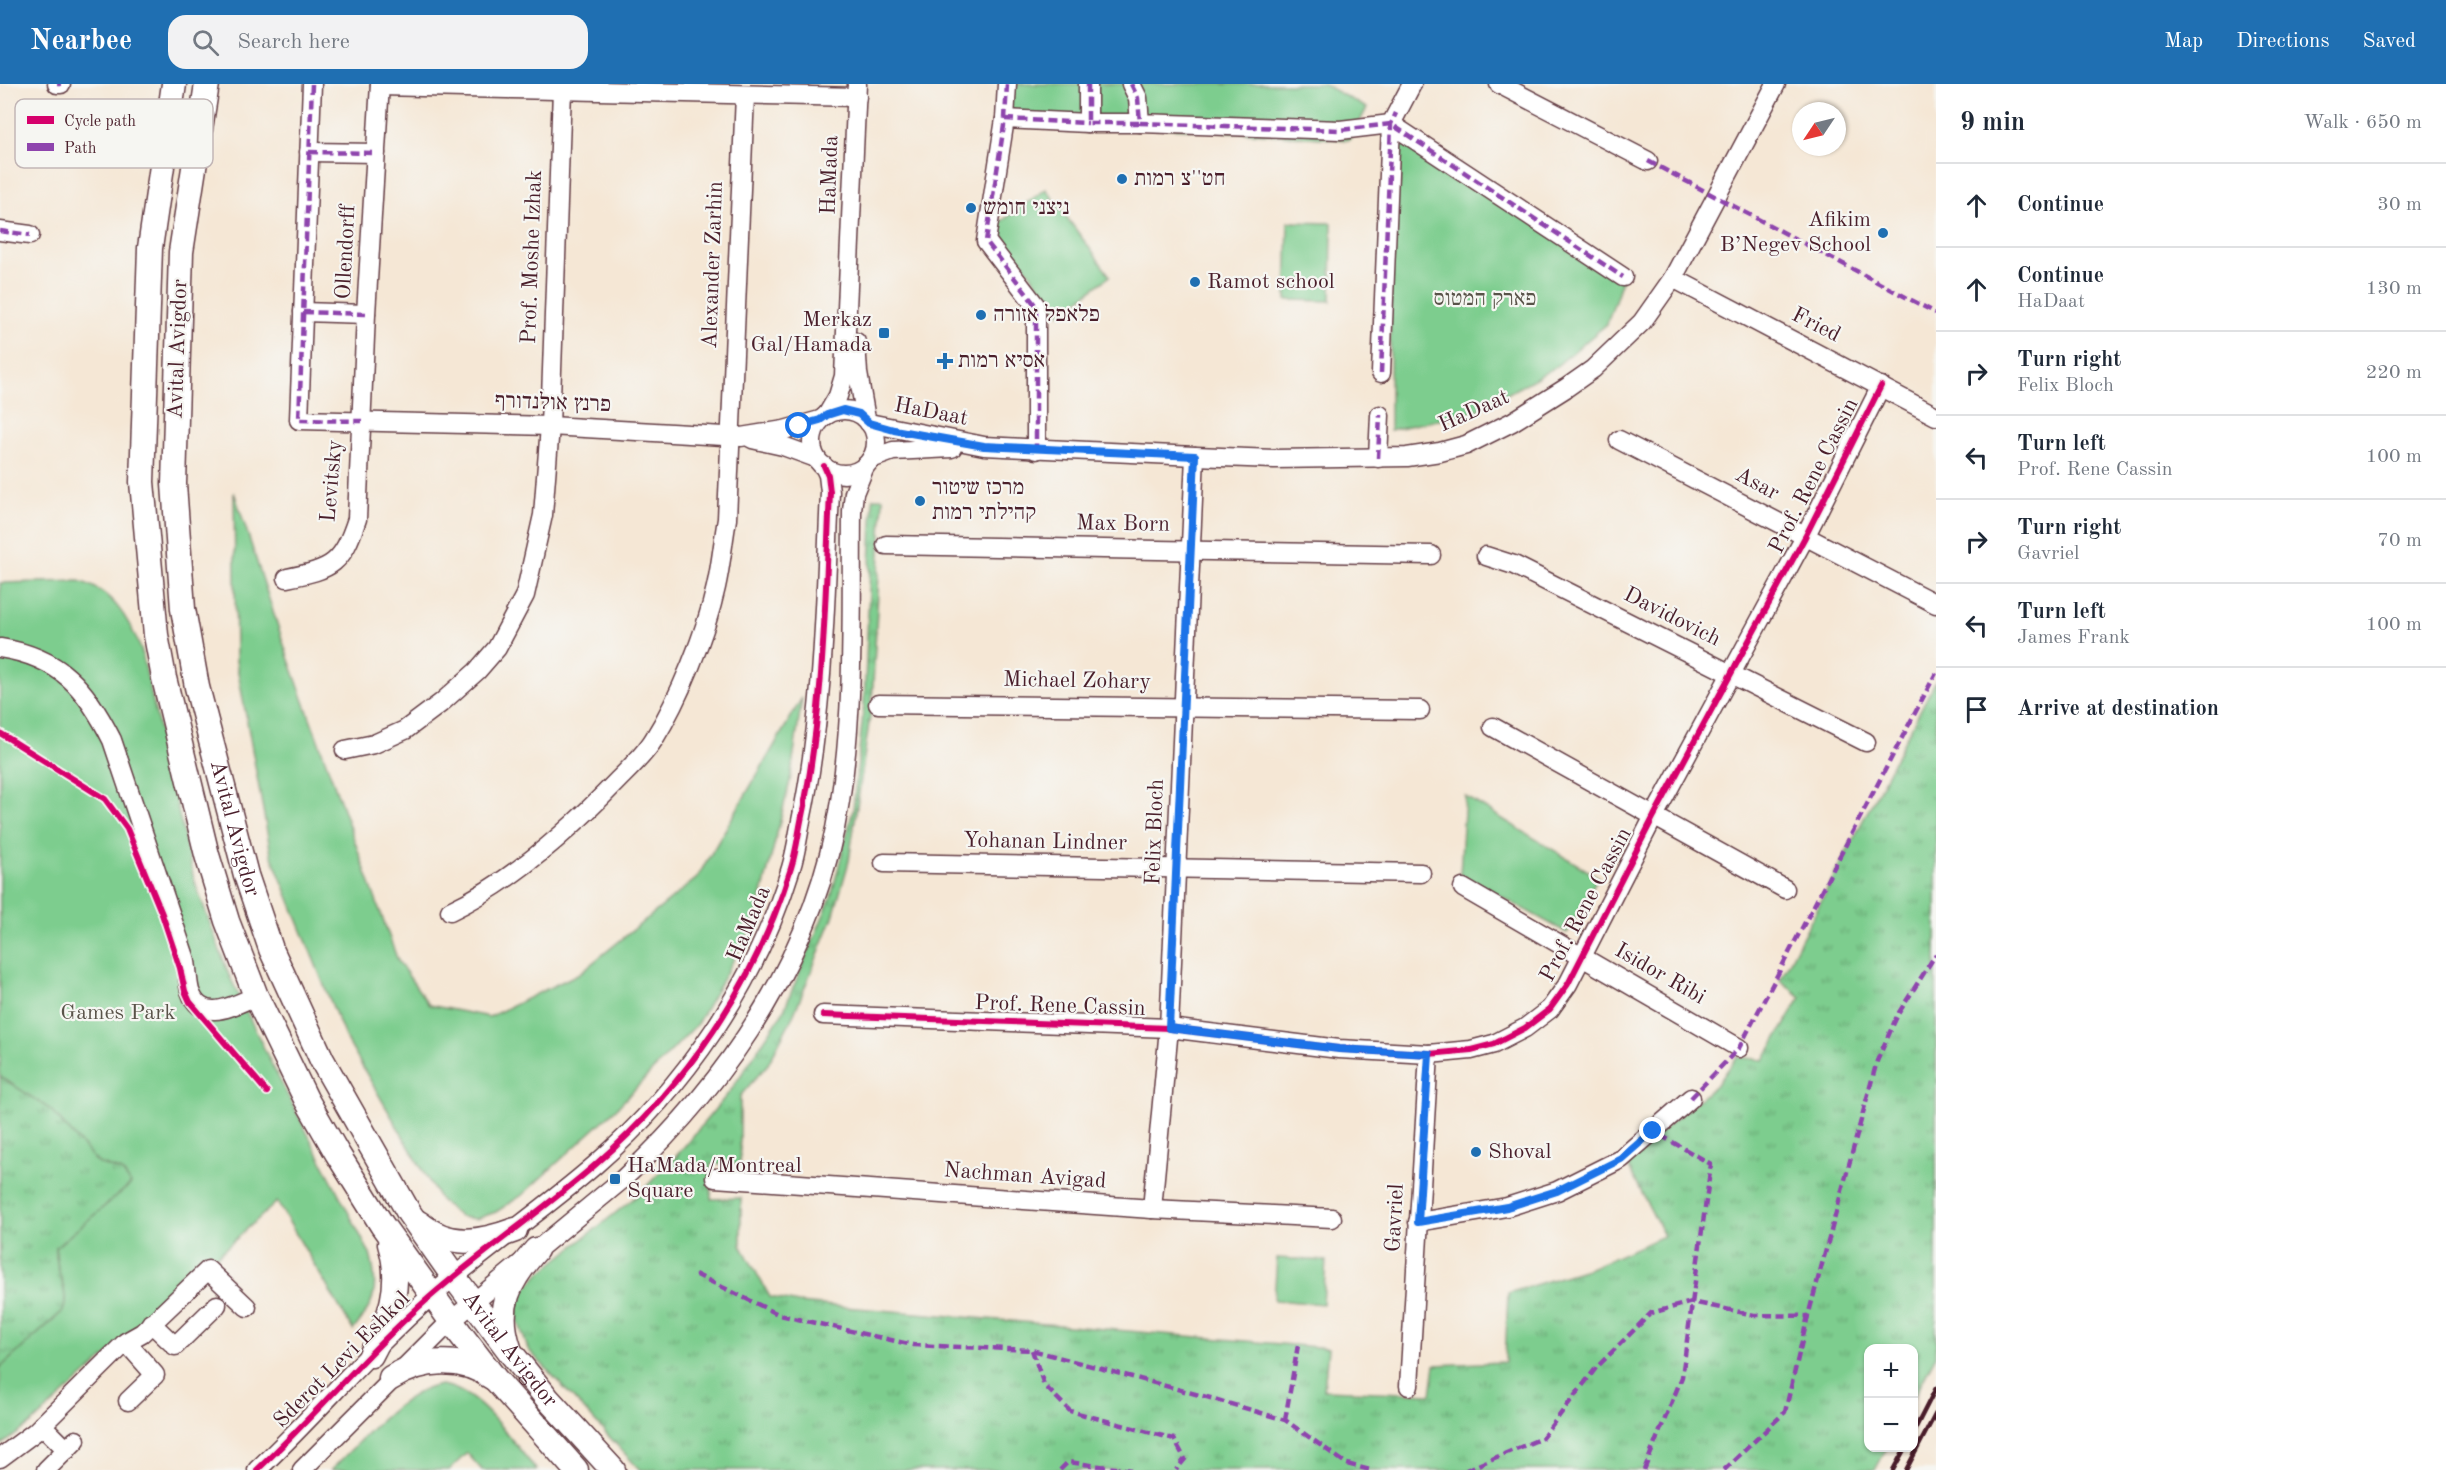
<!DOCTYPE html>
<meta charset="utf-8">
<style>
:root{--surface:#fff;--page:#f2f2f3;--text:#1f2937;--muted:#747a83;--line:#e0e1e3;--accent:#1f6fb2}
body{margin:0;font-family:"Old Standard TT","Frank Ruhl Libre",serif;background:var(--page);color:var(--text)}
.controls{position:absolute;right:18px;bottom:18px;display:grid;overflow:hidden;border-radius:12px;box-shadow:0 2px 4px #0004}
.controls button{width:54px;height:54px;display:grid;place-items:center;padding:0;border:0;border-bottom:2px solid var(--line);background:var(--surface);color:var(--text);font:30px sans-serif}
.compass{position:absolute;left:1792px;top:18px;width:54px;height:54px;border-radius:50%;background:var(--surface);box-shadow:0 2px 4px #0004;rotate:235deg}
.stop{position:absolute;width:18px;height:18px;margin:-14px;border:4px solid #1a73e8;border-radius:50%;background:#fff}
.stop.end{background:#1a73e8;border-color:#fff;box-shadow:0 2px 6px #0008}
.list{margin:0;padding:0;list-style:none}
h2{display:flex;justify-content:space-between;align-items:center;height:78px;margin:0;padding:0 24px;font-size:26px}
h2 small{font-size:20px;font-weight:400;color:var(--muted)}
.list li{display:grid;grid-template-columns:39px 1fr auto;gap:18px;align-items:center;box-sizing:border-box;height:84px;padding:0 24px;border-top:2px solid var(--line)}
.list b{display:block;font-size:22px;white-space:nowrap}
.list p{margin:0;font-size:20px;white-space:nowrap;color:var(--muted)}
.list em{font-size:20px;font-style:normal;color:var(--muted)}
.icon{flex:none;width:33px;height:33px;fill:none;stroke:currentColor;stroke-width:2;stroke-linecap:round;stroke-linejoin:round}
.map{position:relative;flex:none;width:1936px;height:1386px;overflow:hidden}
header{display:flex;align-items:center;gap:36px;box-sizing:border-box;height:84px;padding:0 30px;background:var(--accent);color:#fff}
header strong{font-size:28px}
nav{display:flex;gap:33px;margin-inline-start:auto;font-size:21px}
.search{width:420px;height:54px;background:var(--page);display:flex;align-items:center;gap:15px;box-sizing:border-box;padding:0 21px;border-radius:18px;color:var(--muted);font-size:22px}
main{display:flex}
aside{flex:1;background:var(--surface)}
.map>svg:first-child{display:block}
</style>
<header>
<strong>Nearbee</strong>
<div class="search"><svg class="icon" aria-label="search" viewBox="0 0 24 24"><circle cx="10" cy="10" r="6"/><path d="M15 15l6 6"/></svg>Search here</div>
<nav><a>Map</a><a>Directions</a><a>Saved</a></nav>
</header>
<main>
<div class="map">
<svg width="1936" height="1386" viewBox="0 0 1936 1386">
<defs>
<pattern id="grass-tufts" width="24" height="20" patternUnits="userSpaceOnUse" patternTransform="scale(1.5)"><rect width="24" height="20" fill="#7dcd8e"/><path d="M3 7l-1-3M5 7V3M7 7l1-3M15 17l-1-3M17 17v-4M19 17l1-3" fill="none" stroke="#68a674"/></pattern>
</defs>
<rect width="100%" height="100%" fill="#f6f6f2"/>
<filter id="ink" filterUnits="userSpaceOnUse"><feTurbulence type="fractalNoise" baseFrequency=".0167" numOctaves="2"/><feDisplacementMap in="SourceGraphic" scale="12" xChannelSelector="R" yChannelSelector="G"/><feConvolveMatrix kernelMatrix="1 2 1 2 8 2 1 2 1" color-interpolation-filters="sRGB"/></filter>
<filter id="wash" filterUnits="userSpaceOnUse"><feTurbulence type="fractalNoise" baseFrequency=".008" numOctaves="4" result="noise"/><feDisplacementMap in="SourceGraphic" scale="24" xChannelSelector="R" yChannelSelector="G"/><feGaussianBlur stdDeviation="1.35" result="paint"/><feColorMatrix in="noise" values="0 0 0 0 0 0 0 0 0 0 0 0 0 0 0 0 0 1.4 0 .05"/><feComposite in="paint" operator="in"/></filter>
<g filter="url(#wash)">
<rect width="100%" height="100%" fill="#f5e7d5"/>
<g fill="url(#grass-tufts)" stroke="#64765c" stroke-width="1.5">
<polygon points="873,414 883,414 872,619 849,777 833,833 794,930 768,980 740,1012 740,1080 711,1080 711,1115 741,1114 741,1161 770,1213 798,1219 1328,1264 1324,1306 1431,1310 1435,1281 1505,1278 1508,1209 1590,1184 1664,1152 1626,1078 1718,999 1737,973 1764,976 1801,913 1780,896 1936,596 1936,1271 1914,1313 1914,1264 1868,1264 1868,1364 1887,1364 1875,1386 640,1386 528,1265 517,1234 518,1219 524,1206 540,1189 638,1111 678,1070 731,1006 783,928 831,813 853,726 864,620"/>
<path d="M0,992l51,34 47,53 24,8 9,13 -75,63c-2,25 15,44 7,64l-63,57z"/>
</g>
<g fill="#7dcd8e" stroke="#64765c" stroke-width="1.5">
<polygon points="1008,0 1323,0 1367,24 1350,56 1192,45 1006,38"/>
<polygon points="1391,40 1623,193 1607,240 1554,284 1474,328 1390,346"/>
<polygon points="1046,105 1110,192 1060,230 995,142"/>
<polygon points="1288,138 1332,139 1331,217 1286,216"/>
<polygon points="234,408 288,573 398,877 429,921 489,933 580,889 697,794 802,614 790,697 759,822 750,847 697,940 615,1026 521,1112 496,1128 476,1135 460,1133 440,1116 345,953 271,770 236,577"/>
<path d="M79,497c34,10 49,37 62,68l53,231 35,95 43,90 98,189c9,33 6,49 -17,76l-76,-128 -246,222 -31,22v-78l63,-57c8,-20 -9,-39 -7,-64l75,-63 -9,-13 -24,-8 -47,-53 -51,-34v-493z"/>
<polygon points="1465,712 1598,793 1567,849 1460,790"/>
<polygon points="1277,1174 1326,1177 1323,1220 1274,1216"/>
<path d="M441,1301c40,5 70,57 96,85h-55l-15,-17 -18,17h-118c28,-27 71,-80 110,-85z"/>
</g>
</g>
<g filter="url(#ink)">
<g fill="none" stroke-linecap="round" stroke-linejoin="round">
<defs>
<g id="minor">
<polyline points="57,0 61,0"/>
<polyline points="312,0 299,336 550,342 741,353 784,346 820,336"/>
<polyline points="1007,0 1005,35 986,157 1036,222 1036,366"/>
<polyline points="1088,0 1088,39 1140,39"/>
<polyline points="1131,0 1138,14 1140,39 1340,46 1391,40 1623,193"/>
<polyline points="1499,0 1648,77"/>
<polyline points="380,2 857,13"/>
<polyline points="1005,35 1088,39"/>
<polyline points="309,68 376,69"/>
<polyline points="0,147 30,151"/>
<polyline points="1673,194 1936,332"/>
<polyline points="303,228 366,230"/>
<polyline points="856,258 858,289 866,335"/>
<polyline points="1381,289 1391,40 1412,0"/>
<circle cx="844" cy="358" r="32"/>
<polyline points="827,331 838,312 844,292 857,0"/>
<polyline points="869,339 984,362 1195,372 1274,375 1407,373 1440,368 1466,361 1512,338 1566,304 1593,285 1642,238 1673,194 1776,0"/>
<polyline points="752,355 783,362 816,374"/>
<polyline points="1619,356 1936,520"/>
<polyline points="1378,374 1380,331"/>
<polyline points="871,375 893,367 952,364"/>
<polyline points="886,461 1431,471"/>
<polyline points="1486,472 1514,481 1866,658"/>
<path d="M287,494c46,-9 55,-14 70,-59l9,-205 14,-230"/>
<path d="M0,564c60,9 86,40 112,92l73,217c3,11 2,23 5,34 12,34 44,14 66,5"/>
<polyline points="878,620 1420,626"/>
<polyline points="1493,643 1785,805"/>
<polyline points="345,666 374,660 405,646 441,619 477,587 497,564 525,511 543,431 550,342 562,6"/>
<polyline points="884,779 1421,789"/>
<polyline points="1463,804 1739,964"/>
<path d="M450,827c62,-29 121,-82 168,-131 13,-13 27,-26 36,-41 25,-40 52,-106 62,-152 5,-22 7,-45 11,-68l18,-424"/>
<polyline points="823,931 1169,944 1339,965 1429,970 1471,966 1494,960 1525,944 1550,925 1568,900 1654,732 1805,453 1881,302"/>
<polyline points="715,1094 1152,1125 1332,1134"/>
<polyline points="1152,1125 1169,944 1195,372"/>
<polyline points="1418,1138 1507,1123 1557,1107 1621,1075 1691,1014"/>
<polyline points="151,1239 175,1262 217,1221"/>
<polyline points="126,1258 155,1291 128,1317"/>
<polyline points="1409,1302 1429,970"/>
<polyline points="42,1341 67,1366"/>
<polyline points="0,1374 35,1348 126,1258 142,1249 208,1186 247,1223"/>
<polyline points="46,1386 76,1356"/>
<path d="M257,1386c60,-56 112,-120 174,-174 53,-46 111,-85 164,-131 91,-79 161,-182 196,-297 5,-16 7,-32 10,-47 23,-109 24,-218 29,-329l-2,-17 -4,-9"/>
<path d="M302,1386l149,-149 172,-142c109,-101 194,-229 217,-378 15,-96 11,-194 12,-290l2,-18 11,-27"/>
</g>
<g id="major">
<polyline points="174,0 150,164 142,398 156,551 164,594 207,771 227,837 256,912 306,1015 337,1069 382,1141 462,1252 496,1296 576,1386"/>
<path id="s1" d="M207,0l-26,168 -7,232 9,125 14,78 49,188 25,74 51,111 87,153 45,64 57,76 36,45 66,72"/>
<path d="M419,1139c30,25 61,20 96,7"/>
<path d="M509,1264c-14,-42 0,-67 27,-98"/>
<path d="M371,1271c19,-36 32,-70 19,-111"/>
<path d="M391,1294c32,-20 71,-22 102,0"/>
</g>
</defs>
<use href="#minor" stroke="#643d44" stroke-width="21"/>
<use href="#major" stroke="#643d44" stroke-width="27"/>
<use href="#minor" stroke="#fff" stroke-width="18"/>
<use href="#major" stroke="#fff" stroke-width="24"/>
<g stroke="#4a1f2b" stroke-width="4.5">
<polyline points="1914,1347 1936,1304"/>
<polyline points="1893,1386 1905,1364"/>
<polyline points="1906,1386 1936,1329"/>
</g>
<g stroke="#8e44ad" stroke-width="4.5" stroke-dasharray="9 4.5" stroke-linecap="butt">
<polyline points="57,0 61,0"/>
<polyline points="312,0 299,336 362,337"/>
<polyline points="1007,0 1005,35 986,157 1036,222 1036,366"/>
<polyline points="1088,0 1088,39 1140,39"/>
<polyline points="1131,0 1138,14 1140,39 1340,46 1391,40 1623,193"/>
<polyline points="1005,35 1088,39"/>
<polyline points="309,68 376,69"/>
<polyline points="1648,77 1936,229"/>
<polyline points="0,147 30,151"/>
<polyline points="303,228 366,230"/>
<polyline points="1381,289 1391,40 1396,29"/>
<polyline points="1378,374 1380,331"/>
<polyline points="1691,1014 1739,964 1936,589"/>
<polyline points="695,1190 780,1231 913,1261 1032,1266 1214,1315 1285,1336 1347,1380 1370,1386"/>
<polyline points="1032,1266 1044,1301 1070,1327 1174,1355 1185,1375 1176,1386"/>
<polyline points="1285,1336 1298,1261"/>
<polyline points="1060,1386 1068,1378 1131,1386"/>
<polyline points="1466,1386 1542,1354 1596,1284 1651,1229 1692,1218 1754,1231 1808,1232"/>
<polyline points="1644,1386 1682,1293 1711,1080 1653,1047"/>
<polyline points="1724,1386 1785,1328 1808,1232 1877,977 1898,930 1936,870"/>
</g>
<defs>
<g id="cycleway">
<polyline points="0,649 105,715 127,745 162,830 180,884 185,907 190,918 267,1008"/>
<polyline points="823,931 1169,944 1339,965 1429,970 1471,966 1494,960 1525,944 1550,925 1568,900 1654,732 1805,453 1881,302"/>
<path d="M257,1386c60,-56 112,-120 174,-174 53,-46 111,-85 164,-131 91,-79 161,-182 196,-297 5,-16 7,-32 10,-47 23,-109 24,-218 29,-329l-2,-17 -4,-9"/>
</g>
</defs>
<use href="#cycleway" stroke="#f6f6f2" stroke-width="10"/>
<use href="#cycleway" stroke="#d6006c" stroke-width="6"/>
</g>
</g>
<g fill="none" stroke-linecap="round" stroke-linejoin="round" filter="url(#ink)">
<polyline stroke="#1a73e8" stroke-width="8" points="799,342 820,336 827,331 843,326 859,330 869,339 894,346 984,362 1195,372 1169,944 1339,965 1429,970 1418,1138 1507,1123 1557,1107 1621,1075 1653,1047"/>
</g>
<g fill="#1f6fb2" stroke="#f6f6f2" stroke-width="2">
<circle cx="1122" cy="95" r="6"/>
<circle cx="971" cy="124" r="6"/>
<circle cx="1883" cy="149" r="6"/>
<circle cx="1195" cy="198" r="6"/>
<circle cx="981" cy="231" r="6"/>
<rect x="878" y="243" width="12" height="12" rx="3"/>
<path d="M942 268h6v6h6v6h-6v6h-6v-6h-6v-6h6z"/>
<circle cx="920" cy="417" r="6"/>
<circle cx="1476" cy="1068" r="6"/>
<rect x="609" y="1089" width="12" height="12" rx="3"/>
</g>
<g text-anchor="middle" dominant-baseline="central" stroke-width="4.5" stroke-linejoin="round" paint-order="stroke">
<g font-size="22" fill="#4a1f2b" stroke="#f6f6f2">
<text transform="translate(830 91) rotate(-88)">HaMada</text>
<text transform="translate(346 168) rotate(-87)">Ollendorff</text>
<text transform="translate(532 173) rotate(-88)">Prof. Moshe Izhak</text>
<text transform="translate(713 181) rotate(-88)">Alexander Zarhin</text>
<text transform="translate(1816 241) rotate(27)">Fried</text>
<text transform="translate(178 265) rotate(-88)">Avital Avigdor</text>
<text transform="translate(553 319) rotate(2)">פרנץ אולנדורף</text>
<text transform="translate(1474 327) rotate(-24)">HaDaat</text>
<text transform="translate(931 328) rotate(11)">HaDaat</text>
<text transform="translate(1814 392) rotate(-63)">Prof. Rene Cassin</text>
<text transform="translate(332 397) rotate(-85)">Levitsky</text>
<text transform="translate(1757 400) rotate(28)">Asar</text>
<text transform="translate(1123 440) rotate(1)">Max Born</text>
<text transform="translate(1672 533) rotate(27)">Davidovich</text>
<text transform="translate(1077 597) rotate(1)">Michael Zohary</text>
<text stroke="none"><textPath href="#s1" startOffset="753">Avital Avigdor</textPath></text>
<text transform="translate(1155 748) rotate(-88)">Felix Bloch</text>
<text transform="translate(1045 758) rotate(1)">Yohanan Lindner</text>
<text transform="translate(1586 821) rotate(-62)">Prof. Rene Cassin</text>
<text transform="translate(749 840) rotate(-67)">HaMada</text>
<text transform="translate(1660 890) rotate(30)">Isidor Ribi</text>
<text transform="translate(1060 922) rotate(2)">Prof. Rene Cassin</text>
<text transform="translate(1025 1092) rotate(4)">Nachman Avigad</text>
<text transform="translate(1395 1134) rotate(-87)">Gavriel</text>
<text stroke="none"><textPath href="#s1" startOffset="1347">Avital Avigdor</textPath></text>
<text transform="translate(342 1276) rotate(-45)">Sderot Levi Eshkol</text>
</g>
<g font-size="22" fill="#4a1f2b" stroke="#f6f6f2" text-anchor="start">
<text x="1134" y="95">חט''צ רמות</text>
<text x="983" y="124">ניצני חומש</text>
<text x="1871" y="136" text-anchor="end">Afikim<tspan x="1871" dy="25">B’Negev School</tspan></text>
<text x="1207" y="198">Ramot school</text>
<text x="993" y="231">פלאפל אזורה</text>
<text x="872" y="236" text-anchor="end">Merkaz<tspan x="872" dy="25">Gal/Hamada</tspan></text>
<text x="958" y="277">אסיא רמות</text>
<text x="932" y="404">מרכז שיטור<tspan x="932" dy="25">קהילתי רמות</tspan></text>
<text x="1488" y="1068">Shoval</text>
<text x="627" y="1082">HaMada/Montreal<tspan x="627" dy="25">Square</tspan></text>
</g>
<g font-size="22" fill="#595349" stroke="#f6f6f2">
<text x="1485" y="215">פארק המטוס</text>
<text x="118" y="929">Games Park</text>
</g>
</g>
<rect x="15" y="15" width="198" height="69" rx="9" fill="#f6f6f2" stroke="#c2b6b6" stroke-width="1.5"/>
<rect x="27" y="32" width="27" height="8" fill="#d6006c"/>
<rect x="27" y="59" width="27" height="8" fill="#8e44ad"/>
<g font-size="16" fill="#4a1f2b">
<text x="64" y="42">Cycle path</text>
<text x="64" y="69">Path</text>
</g>
</svg>
<div class="controls">
<button>+</button>
<button>−</button>
</div>
<svg class="compass" viewBox="-18 -18 36 36"><path d="M0-13l5 13h-10z" fill="#e53935"/><path d="M0 13l5-13h-10z" fill="#747a83"/></svg>
<div class="stop" style="left:799px;top:342px"></div>
<div class="stop end" style="left:1653px;top:1047px"></div>
</div>
<aside>
<h2>9 min<small>Walk · 650 m</small></h2>
<ul class="list">
<li><svg class="icon" aria-label="ahead" viewBox="0 0 24 24"><path d="M12 20V5M6 11l6-6 6 6"/></svg><div><b>Continue</b></div><em>30 m</em></li>
<li><svg class="icon" aria-label="ahead" viewBox="0 0 24 24"><path d="M12 20V5M6 11l6-6 6 6"/></svg><div><b>Continue</b><p>HaDaat</p></div><em>130 m</em></li>
<li><svg class="icon" aria-label="right" viewBox="0 0 24 24"><path d="M7 20v-9h11M14 6l5 5-5 5"/></svg><div><b>Turn right</b><p>Felix Bloch</p></div><em>220 m</em></li>
<li><svg class="icon" aria-label="left" viewBox="0 0 24 24"><path d="M17 20v-9H6M10 6l-5 5 5 5"/></svg><div><b>Turn left</b><p>Prof. Rene Cassin</p></div><em>100 m</em></li>
<li><svg class="icon" aria-label="right" viewBox="0 0 24 24"><path d="M7 20v-9h11M14 6l5 5-5 5"/></svg><div><b>Turn right</b><p>Gavriel</p></div><em>70 m</em></li>
<li><svg class="icon" aria-label="left" viewBox="0 0 24 24"><path d="M17 20v-9H6M10 6l-5 5 5 5"/></svg><div><b>Turn left</b><p>James Frank</p></div><em>100 m</em></li>
<li><svg class="icon" aria-label="arrive" viewBox="0 0 24 24"><path d="M6 21V4h12l-3 4 3 4H6"/></svg><div><b>Arrive at destination</b></div></li>
</ul>
</aside>
</main>
